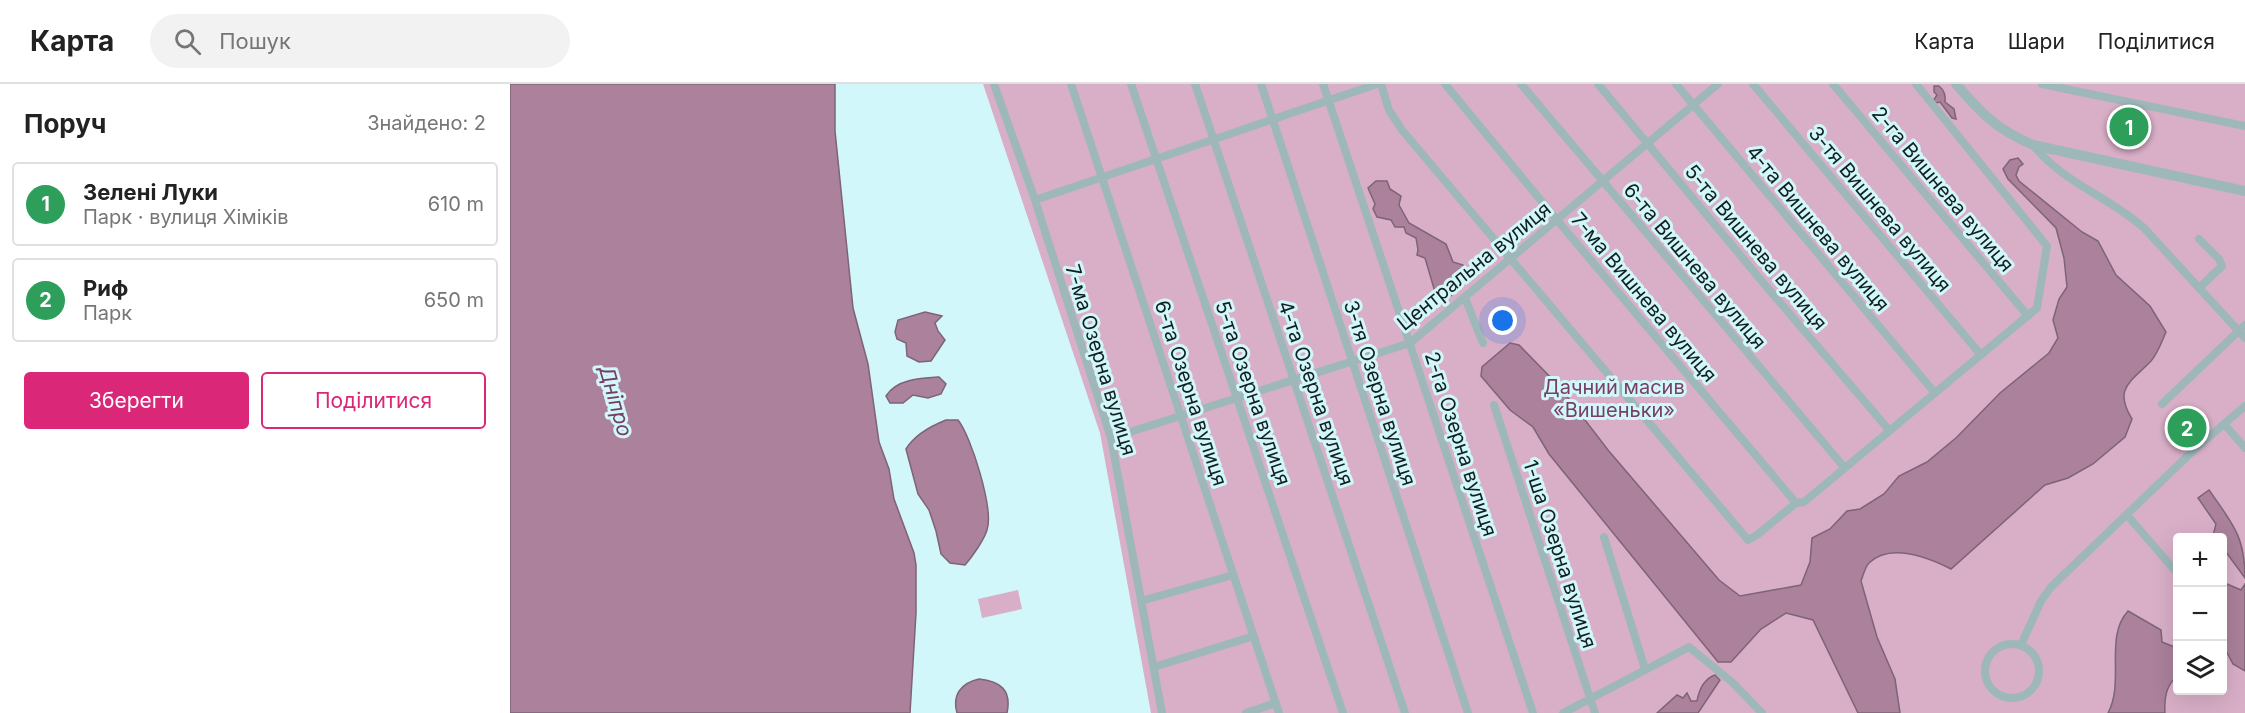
<!DOCTYPE html>
<html lang="uk">
<meta charset="utf-8">
<style>
:root{--surface:#fff;--page:#f2f2f2;--text:#222;--muted:#767676;--line:#e0e0e0;--accent:#db2777}
body{margin:0;font-family:Inter,sans-serif;background:var(--page);color:var(--text)}
.controls{position:absolute;right:18px;bottom:18px;display:grid;overflow:hidden;border-radius:6px;box-shadow:0 6px 24px #0002}
.controls button{width:54px;height:54px;display:grid;place-items:center;padding:0;border:0;border-bottom:2px solid var(--line);background:var(--surface);color:var(--text);font:30px sans-serif}
.you{position:absolute;left:993px;top:237px;width:21px;height:21px;margin:-15px;border:4px solid #fff;border-radius:50%;background:#1a73e8;box-shadow:0 0 0 9px #1a73e833}
.badge{display:grid;place-items:center;width:39px;height:39px;border-radius:50%;background:var(--accent);color:#fff;font-size:20px;font-weight:700}
.pin{position:absolute;translate:-50% -50%;border:3px solid #fff;box-shadow:0 2px 6px #0006}
.list{margin:0;padding:0;list-style:none}
h2{display:flex;justify-content:space-between;align-items:center;height:78px;margin:0;padding:0 24px;font-size:26px}
h2 small{font-size:20px;font-weight:400;color:var(--muted)}
.list li{display:grid;grid-template-columns:39px 1fr auto;gap:18px;align-items:center;box-sizing:border-box;height:84px;margin:0 12px 12px;padding:0 12px;border:2px solid var(--line);border-radius:6px}
.list b{display:block;font-size:22px;white-space:nowrap}
.list p{margin:0;font-size:20px;white-space:nowrap;color:var(--muted)}
.list em{font-size:20px;font-style:normal;color:var(--muted)}
.actions{display:flex;gap:12px;padding:18px 24px}
.actions a{flex:1;padding:14px 0;border:2px solid var(--accent);border-radius:6px;text-align:center;font-size:21px;color:var(--accent)}
.actions .main{background:var(--accent);color:#fff}
.icon{flex:none;width:33px;height:33px;fill:none;stroke:currentColor;stroke-width:2;stroke-linecap:round;stroke-linejoin:round}
.map{position:relative;flex:none;width:1735px;height:629px;overflow:hidden}
header{display:flex;align-items:center;gap:36px;box-sizing:border-box;height:84px;padding:0 30px;background:var(--surface);border-bottom:2px solid var(--line)}
header strong{font-size:28px}
nav{display:flex;gap:33px;margin-inline-start:auto;font-size:21px}
.search{width:420px;height:54px;background:var(--page);display:flex;align-items:center;gap:15px;box-sizing:border-box;padding:0 21px;border-radius:33px;color:var(--muted);font-size:22px}
main{display:flex}
aside{flex:1;background:var(--surface)}
.map>svg:first-child{display:block}
</style>
<header>
<strong>Карта</strong>
<div class="search"><svg class="icon" aria-label="search" viewBox="0 0 24 24"><circle cx="10" cy="10" r="6"/><path d="M15 15l6 6"/></svg>Пошук</div>
<nav><a>Карта</a><a>Шари</a><a>Поділитися</a></nav>
</header>
<main>
<aside>
<h2>Поруч<small>Знайдено: 2</small></h2>
<ul class="list">
<li><span class="badge" style="background:#2e9e5b">1</span><div><b>Зелені Луки</b><p>Парк · вулиця Хіміків</p></div><em>610 m</em></li>
<li><span class="badge" style="background:#2e9e5b">2</span><div><b>Риф</b><p>Парк</p></div><em>650 m</em></li>
</ul>
<div class="actions"><a class="main">Зберегти</a><a>Поділитися</a></div>
</aside>
<div class="map">
<svg width="1735" height="629" viewBox="0 0 1735 629">
<rect width="100%" height="100%" fill="#d2f7fa"/>
<g fill="#d8afc7" fill-rule="evenodd">
<path d="M473,0h1262v629h-1094l-51,-280zM1668,454h44v152h-44z"/>
<polygon points="508,506 512,525 472,534 468,515"/>
</g>
<g fill="#ab819b" stroke="#7d6476" stroke-width="1.5">
<polygon points="0,0 325,0 325,47 343,224 358,280 369,358 379,385 384,415 404,469 406,481 406,529 400,629 0,629"/>
<path d="M1424,2h5c5,4 7,9 6,16l9,7 2,10 -4,-1 -12,-16 -4,1 -3,-2 4,-6 -3,-3z"/>
<path d="M1508,74l5,6 -4,3 -3,8 3,6 63,51 16,9 18,34 34,31 16,26c-4,9 -8,21 -15,29 -20,21 -38,27 -19,58l-7,18 -32,27 -25,14 -23,7 -94,84c-22,-11 -60,-27 -82,-6 -4,4 -6,13 -8,18l16,56 18,42 5,34h-42l-45,-93 -27,-7 -25,16 -30,33h-13l-169,-208 -16,-27 -23,-17 -29,-34 1,-9 28,-24 9,2 40,41 49,64 111,130 21,16 61,-11 9,-23 2,-24 18,-9 17,-18 13,-2 24,-15 15,-18 28,-14 30,-25 43,-44 49,-40 9,-15 -5,-18 6,-21 8,-12 -3,-29 -8,-30 -48,-49 -5,-10 7,-9z"/>
<polygon points="866,97 877,97 880,105 891,112 889,121 899,139 936,160 943,178 953,181 956,196 933,220 929,210 925,208 915,174 907,171 908,166 906,154 896,149 894,143 885,143 881,136 867,133 863,125 865,120 858,104"/>
<polygon points="415,228 432,232 425,239 428,247 435,256 421,277 409,278 397,272 396,259 387,255 385,248 388,236"/>
<path d="M429,293l7,7 -5,10 -13,4 -15,-3 -10,8h-13l-4,-7c10,-17 35,-18 53,-19z"/>
<path d="M436,336h12c13,16 36,89 29,110 -3,10 -15,27 -22,35l-15,-2 -9,-9 -5,-23 -7,-21 -11,-16 -12,-45c9,-15 25,-23 40,-29z"/>
<path d="M1699,406c23,33 36,46 36,88l-22,-30 -1,-10 -9,-2 3,-12 -18,-26z"/>
<polygon points="1717,500 1731,506 1735,500 1735,587 1723,580 1713,561 1713,504"/>
<path d="M1618,527l33,19 1,12 15,6v28c-11,10 -13,22 -12,37h-57c17,-31 -4,-76 20,-102z"/>
<path d="M1205,591l5,5 -22,33h-41l20,-18 6,3 4,-5 4,8h6c2,-11 7,-22 18,-26z"/>
<path d="M469,595c21,2 33,11 28,34h-50c-5,-18 4,-30 22,-34z"/>
</g>
<g fill="none" stroke-linecap="round" stroke-linejoin="round">
<g stroke="#9eb8b9" stroke-width="8">
<polyline points="484,0 525,116 601,354 652,629"/>
<polyline points="561,0 769,629"/>
<polyline points="621,0 833,629"/>
<polyline points="685,0 895,629"/>
<polyline points="751,0 958,629"/>
<polyline points="813,0 1023,629"/>
<polyline points="871,0 879,26 892,46 1238,456 1247,451 1286,419 1294,418 1527,224 1537,162 1406,0"/>
<polyline points="935,0 1047,136 1286,419"/>
<polyline points="1011,0 1334,383"/>
<polyline points="1088,0 1250,195 1379,346"/>
<polyline points="1166,0 1425,309"/>
<polyline points="1243,0 1471,271"/>
<polyline points="1323,0 1518,232"/>
<polyline points="1532,0 1735,42"/>
<path d="M1523,61c30,38 77,52 112,84l100,109"/>
<polyline points="525,116 867,0"/>
<polyline points="1689,155 1709,175 1712,182 1689,204"/>
<polyline points="955,214 973,259"/>
<polyline points="1652,320 1735,241"/>
<polyline points="984,321 1085,629"/>
<polyline points="1715,341 1735,364"/>
<polyline points="601,354 900,259 1208,0"/>
<polyline points="1617,431 1668,490"/>
<polyline points="1094,453 1135,585"/>
<polyline points="631,517 723,491"/>
<circle cx="1502" cy="587" r="27"/>
<polyline points="1511,561 1531,517 1541,503 1686,364 1735,322"/>
<polyline points="644,583 744,552"/>
<polyline points="736,629 766,619"/>
<polyline points="1053,629 1179,563 1222,598 1252,629"/>
</g>
<path stroke="#9eb8b9" stroke-width="10" d="M1446,0c26,30 40,45 77,61l212,46"/>
</g>
<g text-anchor="middle" dominant-baseline="central" stroke-width="6" stroke-linejoin="round" paint-order="stroke">
<g font-size="20" fill="#111f20" stroke="#d2f7fa">
<text transform="translate(1433 105) rotate(50)">2-га Вишнева вулиця</text>
<text transform="translate(1370 125) rotate(50)">3-тя Вишнева вулиця</text>
<text transform="translate(1308 144) rotate(50)">4-та Вишнева вулиця</text>
<text transform="translate(1246 163) rotate(50)">5-та Вишнева вулиця</text>
<text transform="translate(964 182) rotate(-39)">Центральна вулиця</text>
<text transform="translate(1185 182) rotate(50)">6-та Вишнева вулиця</text>
<text transform="translate(1134 213) rotate(50)">7-ма Вишнева вулиця</text>
<text transform="translate(591 276) rotate(73)">7-ма Озерна вулиця</text>
<text transform="translate(681 309) rotate(72)">6-та Озерна вулиця</text>
<text transform="translate(743 309) rotate(71)">5-та Озерна вулиця</text>
<text transform="translate(806 309) rotate(71)">4-та Озерна вулиця</text>
<text transform="translate(870 309) rotate(72)">3-тя Озерна вулиця</text>
<text transform="translate(951 360) rotate(72)">2-га Озерна вулиця</text>
<text transform="translate(1050 470) rotate(72)">1-ша Озерна вулиця</text>
</g>
<g font-size="20" fill="#783f64" stroke="#d2f7fa">
<text x="1104" y="303">Дачний масив<tspan x="1104" dy="23">«Вишеньки»</tspan></text>
</g>
<g font-size="21" font-style="italic" fill="#763e62" stroke="#d2f7fa">
<text transform="translate(106 317) rotate(74)">Дніпро</text>
</g>
</g>
</svg>
<div class="controls">
<button>+</button>
<button>−</button>
<button><svg class="icon" aria-label="layers" viewBox="0 0 24 24"><path d="M12 4l9 5-9 5-9-5zM3 14l9 5 9-5"/></svg></button>
</div>
<div class="you"></div>
<div class="pin badge" style="left:1619px;top:43px;background:#2e9e5b">1</div>
<div class="pin badge" style="left:1677px;top:344px;background:#2e9e5b">2</div>
</div>
</main>
